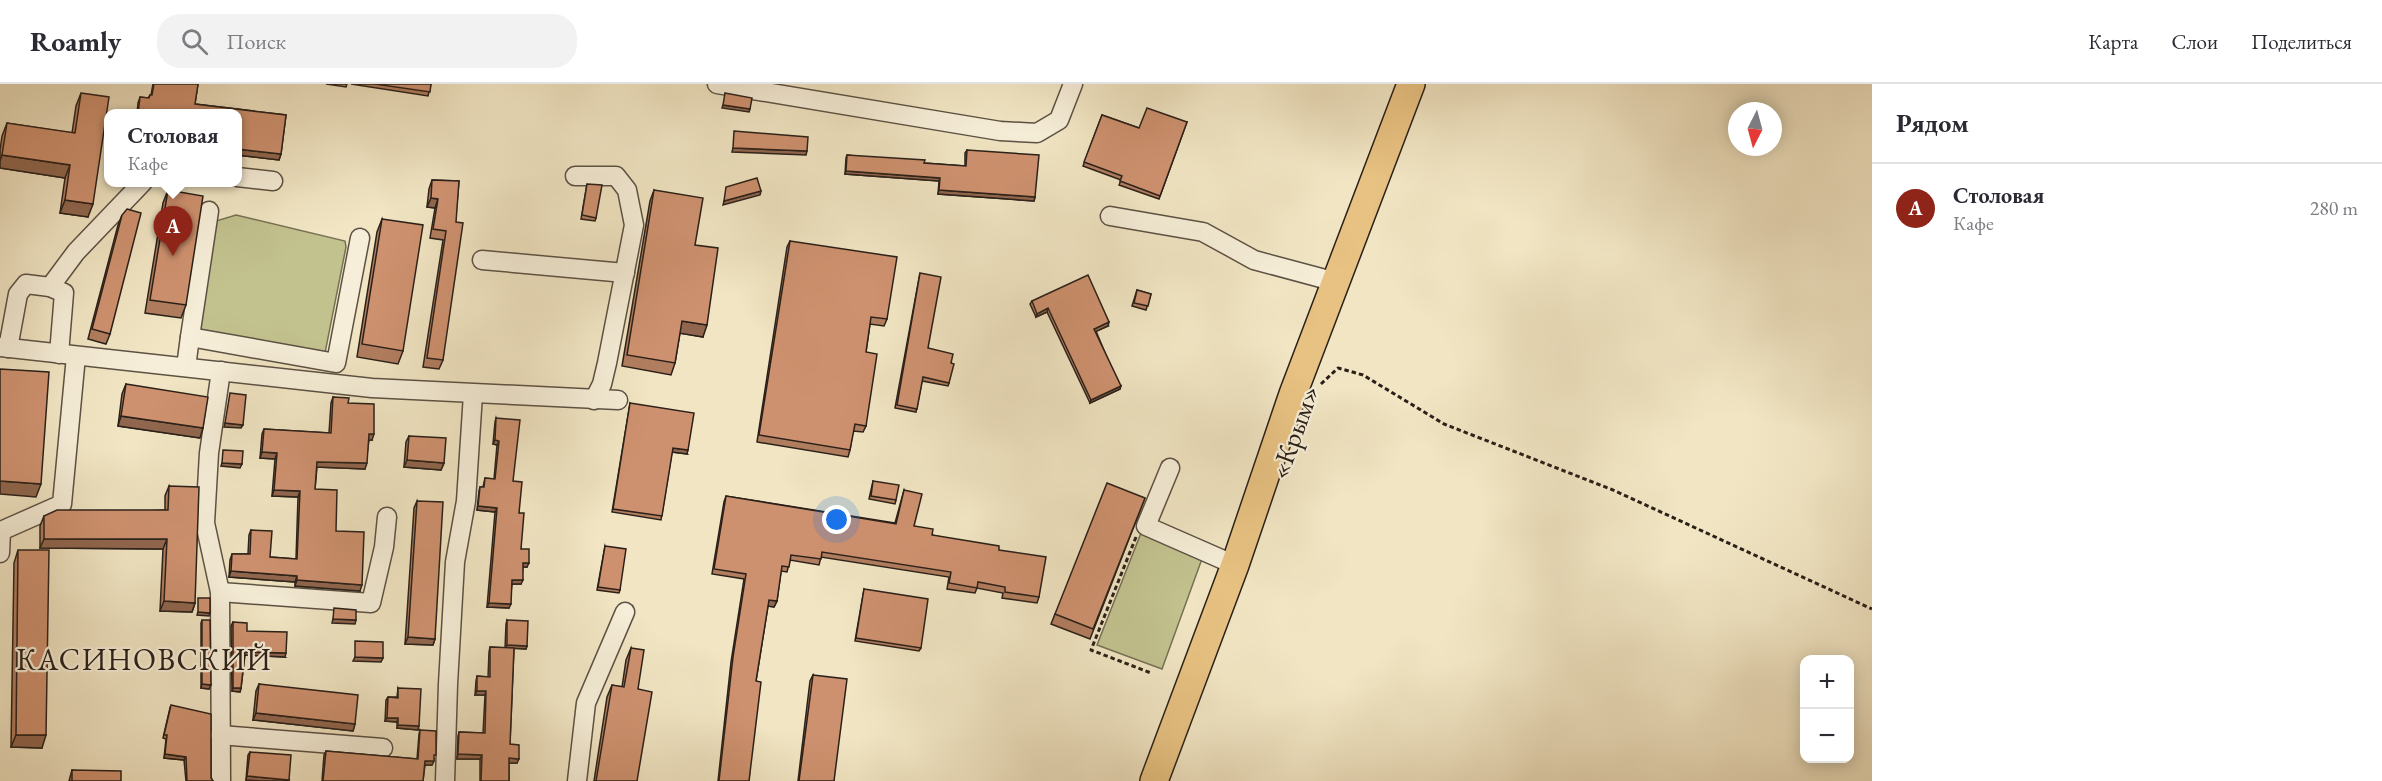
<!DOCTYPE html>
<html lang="ru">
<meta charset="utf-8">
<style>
:root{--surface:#fff;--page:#f2f2f3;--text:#2b2b33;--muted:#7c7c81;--line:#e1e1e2;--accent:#8f2418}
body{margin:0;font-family:"EB Garamond",serif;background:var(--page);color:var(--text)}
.controls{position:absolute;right:18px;bottom:18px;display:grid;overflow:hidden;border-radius:12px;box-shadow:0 3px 15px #0003}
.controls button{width:54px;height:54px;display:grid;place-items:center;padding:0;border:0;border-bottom:2px solid var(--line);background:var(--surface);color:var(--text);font:30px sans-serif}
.compass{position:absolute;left:1728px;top:18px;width:54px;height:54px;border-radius:50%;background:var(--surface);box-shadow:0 3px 15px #0003;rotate:186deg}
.you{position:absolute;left:837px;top:436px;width:21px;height:21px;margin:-15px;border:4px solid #fff;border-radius:50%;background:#1a73e8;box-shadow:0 0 0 9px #1a73e833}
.badge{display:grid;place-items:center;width:39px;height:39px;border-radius:50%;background:var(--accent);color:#fff;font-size:20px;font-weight:700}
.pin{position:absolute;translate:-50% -50px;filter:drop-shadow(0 2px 3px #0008)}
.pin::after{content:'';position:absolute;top:32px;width:21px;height:18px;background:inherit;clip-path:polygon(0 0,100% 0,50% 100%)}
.popup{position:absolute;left:104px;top:25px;width:138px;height:78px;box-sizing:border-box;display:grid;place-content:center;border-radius:12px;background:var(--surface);filter:drop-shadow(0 2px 4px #0005);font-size:20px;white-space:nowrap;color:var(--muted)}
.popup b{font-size:22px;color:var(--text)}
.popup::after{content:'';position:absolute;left:50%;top:100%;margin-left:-12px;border:12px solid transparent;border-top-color:var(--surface)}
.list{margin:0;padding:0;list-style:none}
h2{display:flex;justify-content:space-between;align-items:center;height:78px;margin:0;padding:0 24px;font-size:26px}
h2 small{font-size:20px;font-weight:400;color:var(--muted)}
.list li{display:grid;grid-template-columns:39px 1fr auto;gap:18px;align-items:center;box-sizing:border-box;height:90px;padding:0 24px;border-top:2px solid var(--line)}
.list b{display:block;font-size:22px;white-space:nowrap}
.list p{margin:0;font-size:20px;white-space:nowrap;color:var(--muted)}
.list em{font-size:20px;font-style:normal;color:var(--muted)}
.icon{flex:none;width:33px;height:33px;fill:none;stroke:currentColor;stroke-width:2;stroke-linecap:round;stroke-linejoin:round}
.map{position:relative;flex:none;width:1872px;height:697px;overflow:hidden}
header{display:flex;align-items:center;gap:36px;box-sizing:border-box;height:84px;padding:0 30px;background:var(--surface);border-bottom:2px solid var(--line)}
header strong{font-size:28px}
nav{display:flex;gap:33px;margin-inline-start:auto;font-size:21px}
.search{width:420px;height:54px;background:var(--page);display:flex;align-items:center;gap:15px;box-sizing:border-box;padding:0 21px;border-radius:24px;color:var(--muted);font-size:22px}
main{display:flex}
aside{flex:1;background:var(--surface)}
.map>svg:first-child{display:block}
</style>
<header>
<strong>Roamly</strong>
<div class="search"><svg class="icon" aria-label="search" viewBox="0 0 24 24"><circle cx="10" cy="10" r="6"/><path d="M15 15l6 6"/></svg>Поиск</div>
<nav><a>Карта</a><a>Слои</a><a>Поделиться</a></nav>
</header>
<main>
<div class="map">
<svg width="1872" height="697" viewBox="0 0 1872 697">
<rect width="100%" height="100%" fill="#f1e5c3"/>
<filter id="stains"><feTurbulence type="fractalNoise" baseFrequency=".00333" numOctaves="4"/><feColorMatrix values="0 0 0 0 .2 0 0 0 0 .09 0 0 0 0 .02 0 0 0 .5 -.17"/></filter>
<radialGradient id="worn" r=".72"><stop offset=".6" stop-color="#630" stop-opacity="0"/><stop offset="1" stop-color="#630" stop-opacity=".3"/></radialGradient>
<g fill="#c2c28f" stroke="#767154" stroke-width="1.5">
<polygon points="236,131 345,157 346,163 325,269 197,246 216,137"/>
<polygon points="1141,449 1203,472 1162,585 1097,561"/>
</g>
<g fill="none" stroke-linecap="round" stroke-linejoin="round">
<defs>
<g id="minor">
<polyline points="717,0 1000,47 1037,49 1059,36 1073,0"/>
<polyline points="575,92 616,92 627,106 634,141 607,279 602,300 594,316"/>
<polyline points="237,93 273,97"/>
<polyline points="1110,132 1203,148 1254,176 1336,198"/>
<polyline points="482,176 625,189"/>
<polyline points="50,203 76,168 143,98"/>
<polyline points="190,253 209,127"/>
<polyline points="0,263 372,304 618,316"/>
<polyline points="8,264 18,210 26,200 50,203 64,209 59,270"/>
<polyline points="186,283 190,253 336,279 360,154"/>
<polyline points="221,287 209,369 205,439 220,508 221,697"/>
<polyline points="1170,384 1146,442 1235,481"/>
<polyline points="0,469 1,447 62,420 76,272"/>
<polyline points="220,508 371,519 384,463 387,433"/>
<polyline points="220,651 383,664"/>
<polyline points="445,697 448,600 455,478 466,417 473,310"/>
<polyline points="577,697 586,619 625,528"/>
</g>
<polyline id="highway" points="1154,697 1235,481 1293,310 1411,0"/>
</defs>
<use href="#minor" stroke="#5c5144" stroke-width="21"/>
<use href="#highway" stroke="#2a2019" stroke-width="30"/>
<g stroke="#2a2019" stroke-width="3" stroke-dasharray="4.5 3" stroke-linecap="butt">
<polyline points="1321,300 1338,284 1363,291 1444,340 1613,406 1872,525"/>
<polyline points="1136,453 1091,566 1151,589"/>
</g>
<use href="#minor" stroke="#f6eed8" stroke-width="18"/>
<use href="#highway" stroke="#e8c282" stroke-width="27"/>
</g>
<g fill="#b17d5f" stroke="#2a2019" stroke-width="1.5">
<polygon points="153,0 198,0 195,20 286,31 281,70 279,76 237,71 237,30 137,30 138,19 140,13 148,14 150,11 151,11"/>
<polygon points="326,0 347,0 346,3"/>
<polygon points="351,0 431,0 428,12"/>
<polygon points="81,9 88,133 60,129 65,94 0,84 0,66 2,52 7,39 72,49 76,22"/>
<polygon points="1102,31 1139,44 1187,38 1159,115 1119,101 1121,96 1083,82"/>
<polygon points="967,66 1035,113 1034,117 938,110 939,97 845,90 846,74 847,71 924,79 965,82 965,69"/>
<polygon points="432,96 459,97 443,276 439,285 423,283 443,156 430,154 435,124 427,123 429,105"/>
<polygon points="587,100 596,134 595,137 581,135"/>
<polygon points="168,106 186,221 181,234 145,229 163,119"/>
<polygon points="654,106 695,161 703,253 680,249 675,279 671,291 622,282 650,117"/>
<polygon points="122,131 110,250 106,260 88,255 118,141"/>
<polygon points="382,135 403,267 398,280 357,273 377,148"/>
<polygon points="790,157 887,235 884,242 870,240 866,268 866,342 863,348 853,347 850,366 848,373 757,358 787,163"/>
<polygon points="920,189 928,264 951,279 949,299 948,302 922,297 916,328 895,324"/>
<polygon points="1137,206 1151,210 1146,226 1132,222"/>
<polygon points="1032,217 1108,242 1096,247 1120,305 1090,319 1047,228 1036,233 1030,220"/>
<polygon points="126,300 200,354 118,342 122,310"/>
<polygon points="333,313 348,319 372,356 369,356 365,385 317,383 315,405 336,447 360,507 295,502 295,498 229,493 230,476 232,470 248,470 249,451 251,446 270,473 296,475 298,413 272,412 275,375 260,374 262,350 264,345 329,349 331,319"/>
<polygon points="630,319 687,370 672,368 661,436 612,428"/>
<polygon points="496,334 513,397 519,429 521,465 527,483 523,483 521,500 512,500 509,524 487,523 495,428 477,426 479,407 480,403 483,403 485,394 494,395 497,361 493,360 495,338"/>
<polygon points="409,352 444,379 441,386 404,383 406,358"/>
<polygon points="873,397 896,416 895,420 869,415"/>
<polygon points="169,402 195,519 192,528 160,527 163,465 40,464 40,442 44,432 165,426 165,412"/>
<polygon points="904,406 914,442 932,451 999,466 1039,513 1037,519 1002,514 1003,509 977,504 975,509 947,505 949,493 821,473 819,481 790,476 787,488 781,487 777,517 774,523 768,522 756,597 749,697 718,697 731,578 744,495 712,490 724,418 726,412 895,439"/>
<polygon points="1145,414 1090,555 1051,540 1055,530"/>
<polygon points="417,417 435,555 433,561 405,560 414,424"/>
<polygon points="605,462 620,506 619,509 597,506"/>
<polygon points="18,466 42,664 11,663 14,479"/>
<polygon points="864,505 921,564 919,567 855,557"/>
<polygon points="202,536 209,605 201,604 201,539"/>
<polygon points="507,536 527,562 526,565 514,564 510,660 517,679 509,679 509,697 480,697 480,675 457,675 458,652 459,648 483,649 485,611 475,611 476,597 477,592 488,593 489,568 490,563 505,564 506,540"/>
<polygon points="233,538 285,573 245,571 241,604 240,608 232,607 231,542"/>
<polygon points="631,564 638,605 637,697 594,697 607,613 612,601 622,603 626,576"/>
<polygon points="813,591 834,697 798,697 810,597"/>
<polygon points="259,600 355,640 353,647 253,636 256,607"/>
<polygon points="398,604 418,646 397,644 397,638 385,637 386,616 388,613 397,613"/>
<polygon points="170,624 211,694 213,697 186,697 184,676 164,674 166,655 163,654"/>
<polygon points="420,646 434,675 432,681 425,681 423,697 322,697 324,671 326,667 417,675 419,650"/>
<polygon points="250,668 289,696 288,697 261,697 246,696 248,671"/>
<polygon points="72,686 121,697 69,697"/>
</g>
<g fill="#90664e" stroke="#2a2019" stroke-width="1.5">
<polygon points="723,21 750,25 749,28 722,24"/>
<polygon points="733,64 807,67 806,71 732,68"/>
<polygon points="237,65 281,70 279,76 237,71"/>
<polygon points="2,71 70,81 65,94 0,84 0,77"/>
<polygon points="846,87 940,94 939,97 845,90"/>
<polygon points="939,106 1035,113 1034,117 938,110"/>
<polygon points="761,107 760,111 723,121 724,117"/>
<polygon points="431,114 438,115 435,124 427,123"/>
<polygon points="65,116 93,120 88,133 60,129"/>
<polygon points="1048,224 1047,228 1036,233 1037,230"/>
<polygon points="682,237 707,241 703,253 678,249"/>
<polygon points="1109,238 1108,242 1093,249 1094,245"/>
<polygon points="1121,302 1120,305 1090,319 1091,316"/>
<polygon points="121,332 203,344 200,354 118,342"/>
<polygon points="225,339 243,341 241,344 224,343"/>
<polygon points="369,350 374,350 372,356 367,356"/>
<polygon points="495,356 499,357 497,361 493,360"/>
<polygon points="673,364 688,366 687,370 672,368"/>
<polygon points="262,368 277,369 275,375 260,374"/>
<polygon points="407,376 444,379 441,386 404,383"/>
<polygon points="317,378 367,379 365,385 315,383"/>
<polygon points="222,379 242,380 240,384 221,382"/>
<polygon points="0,397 41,400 36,413 0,410"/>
<polygon points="274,406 300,407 298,413 272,412"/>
<polygon points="478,422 497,424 495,428 477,426"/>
<polygon points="44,455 167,455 163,465 40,464"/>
<polygon points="523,479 529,479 527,483 522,483"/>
<polygon points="231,487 297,492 295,498 229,493"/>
<polygon points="297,496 362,501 360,507 295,502"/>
<polygon points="512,496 523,496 521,500 511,500"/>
<polygon points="769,516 777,517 774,523 767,522"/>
<polygon points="164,517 195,519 192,528 160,527"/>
<polygon points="489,519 511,520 509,524 487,523"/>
<polygon points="198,528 210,529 209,532 197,531"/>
<polygon points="333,535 356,536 355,540 332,539"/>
<polygon points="408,553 435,555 433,561 405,560"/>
<polygon points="507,561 527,562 526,565 505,564"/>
<polygon points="245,568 286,569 285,573 244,571"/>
<polygon points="355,573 383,574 381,578 353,577"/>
<polygon points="202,600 211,601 209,605 201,604"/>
<polygon points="233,604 241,604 240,608 232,607"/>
<polygon points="477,607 486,607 485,611 475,611"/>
<polygon points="256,629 355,640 353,647 253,636"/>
<polygon points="387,634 398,634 397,638 385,637"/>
<polygon points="398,641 419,642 418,646 397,644"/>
<polygon points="16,651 46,651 42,664 11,663"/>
<polygon points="165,670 186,673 184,676 164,674"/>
<polygon points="458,670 482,671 480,675 457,675"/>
<polygon points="509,674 519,675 517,679 508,679"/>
<polygon points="425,677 434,677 432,681 424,681"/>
<polygon points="247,692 289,696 288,697 261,697 246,696"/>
</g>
<g fill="#ce916f" stroke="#2a2019" stroke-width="1.5">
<polygon points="154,0 198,0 195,20 286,31 281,70 237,65 237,30 138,30 140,13 149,14 150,11 152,11"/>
<polygon points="375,0 431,0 430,8"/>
<polygon points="81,9 109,13 93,120 65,116 70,81 2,71 7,39 75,49"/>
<polygon points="725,9 752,14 750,25 723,21"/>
<polygon points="1147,24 1187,38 1160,112 1120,97 1122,92 1084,78 1102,31 1139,44"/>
<polygon points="734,47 808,53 807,67 733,64"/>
<polygon points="967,66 1039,71 1035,113 939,106 940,94 846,87 847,71 925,76 924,79 966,82"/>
<polygon points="757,94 761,107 724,117 726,103"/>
<polygon points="432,96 459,97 456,138 463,139 443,276 427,274 446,147 433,145 438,115 431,114"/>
<polygon points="587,100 602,101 596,134 582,131"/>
<polygon points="168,106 203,112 186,221 150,216"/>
<polygon points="654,106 703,114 695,161 718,164 707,241 682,237 675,279 627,271"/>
<polygon points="127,125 141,129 110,250 92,245 122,131"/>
<polygon points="382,135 423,141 403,267 362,260"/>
<polygon points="790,157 897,173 887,235 871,233 866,268 877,270 866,342 855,340 850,366 759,351"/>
<polygon points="920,189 941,193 928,264 953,270 951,279 954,280 949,299 923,293 917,325 897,321"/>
<polygon points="1088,191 1109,238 1094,245 1121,302 1091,316 1048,224 1037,230 1032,217"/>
<polygon points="1137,206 1151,210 1148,222 1134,219"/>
<polygon points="0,285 49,288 41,400 0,397"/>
<polygon points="126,300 208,313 203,344 121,332"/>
<polygon points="230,309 246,311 243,341 225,339"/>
<polygon points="333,313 349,314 348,319 374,320 374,350 369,350 367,379 317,378 315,405 337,406 336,447 364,448 362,501 297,496 297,492 231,487 232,470 250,470 251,446 272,447 270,473 297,475 300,407 274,406 277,369 262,368 264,345 331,349"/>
<polygon points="630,319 694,329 688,366 673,364 662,432 613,425"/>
<polygon points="496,334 520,336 513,397 522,398 519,429 524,429 521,465 529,465 529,479 523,479 523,496 512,496 511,520 489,519 497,424 478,422 480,403 484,403 485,394 495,395 499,357 495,356"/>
<polygon points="409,352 446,354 444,379 407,376"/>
<polygon points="223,366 243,367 242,380 222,379"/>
<polygon points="873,397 899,401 896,416 871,412"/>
<polygon points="1107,399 1145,414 1093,545 1055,530"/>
<polygon points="169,402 199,403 195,519 164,517 167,455 44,455 44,432 57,426 168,426"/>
<polygon points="904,406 922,410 914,442 933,445 932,451 999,462 999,466 1046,473 1039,513 1005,508 1005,503 978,498 977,504 949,499 951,488 822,468 821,475 791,471 789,483 782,482 777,517 769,516 756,597 761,598 749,697 719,697 733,573 746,490 714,485 726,412 896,440"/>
<polygon points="417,417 443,418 435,555 408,553"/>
<polygon points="605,462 626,465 620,506 598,503"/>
<polygon points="18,466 49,466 46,651 16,651"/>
<polygon points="864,505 928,515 921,564 856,554"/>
<polygon points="198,514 210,514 210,529 198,528"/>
<polygon points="334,524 356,526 356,536 333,535"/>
<polygon points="202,536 210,536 211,601 202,600"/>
<polygon points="507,536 528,537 527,562 507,561"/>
<polygon points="233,538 247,539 247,547 287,548 286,569 245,568 241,604 233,604"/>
<polygon points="355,557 383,558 383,574 355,573"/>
<polygon points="490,563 514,564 510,660 519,661 519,675 509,674 509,697 481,697 482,671 458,670 459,648 485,649 486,607 477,607 477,592 490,593"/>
<polygon points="631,564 644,566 638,605 652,608 637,697 596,697 612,601 624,603"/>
<polygon points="813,591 847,595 834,697 799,697"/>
<polygon points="259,600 358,611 355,640 256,629"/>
<polygon points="398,604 421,605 419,642 398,641 398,634 387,634 388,613 398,614"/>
<polygon points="171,621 211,630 211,694 213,697 187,697 186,673 165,670 167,651 164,651"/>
<polygon points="420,646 436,647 436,671 434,671 434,677 425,677 423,697 323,697 326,667 418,675"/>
<polygon points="250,668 291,671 289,696 247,692"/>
<polygon points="72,686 121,687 121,697 72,697"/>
</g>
<g text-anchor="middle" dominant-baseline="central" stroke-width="4.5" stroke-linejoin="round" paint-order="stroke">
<g font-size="27" fill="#2a2019" stroke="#f6eed8">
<text transform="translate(1294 348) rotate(-70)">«Крым»</text>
</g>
<g font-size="30" letter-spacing="1.5" fill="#2a2019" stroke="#f6eed8">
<text x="144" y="575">КАСИНОВСКИЙ</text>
</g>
</g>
<rect width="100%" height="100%" filter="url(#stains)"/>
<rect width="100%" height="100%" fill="url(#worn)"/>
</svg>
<div class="controls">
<button>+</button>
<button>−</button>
</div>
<svg class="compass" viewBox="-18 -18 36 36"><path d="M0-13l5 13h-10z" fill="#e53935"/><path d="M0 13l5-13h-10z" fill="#7c7c81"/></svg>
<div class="you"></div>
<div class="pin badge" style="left:173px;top:172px">A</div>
<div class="popup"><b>Столовая</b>Кафе</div>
</div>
<aside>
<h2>Рядом<small></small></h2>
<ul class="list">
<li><span class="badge">A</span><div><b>Столовая</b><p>Кафе</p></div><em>280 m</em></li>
</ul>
</aside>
</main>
